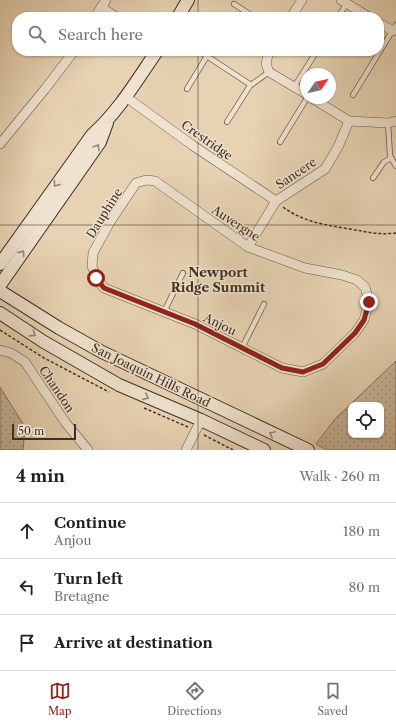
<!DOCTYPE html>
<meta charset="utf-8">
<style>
:root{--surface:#fff;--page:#f2f2f2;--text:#202124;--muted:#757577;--line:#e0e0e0;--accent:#8f2418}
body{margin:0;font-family:"Libre Caslon Text",serif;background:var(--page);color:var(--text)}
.controls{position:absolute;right:12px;bottom:12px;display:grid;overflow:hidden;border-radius:8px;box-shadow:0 1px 3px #0004}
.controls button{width:36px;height:36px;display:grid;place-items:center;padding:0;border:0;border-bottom:1px solid var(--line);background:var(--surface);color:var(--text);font:20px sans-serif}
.compass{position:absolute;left:300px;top:68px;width:36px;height:36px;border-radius:50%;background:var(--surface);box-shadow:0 1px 3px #0004;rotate:56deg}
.scale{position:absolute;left:12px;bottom:10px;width:64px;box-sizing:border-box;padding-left:4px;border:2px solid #3f2f25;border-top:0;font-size:11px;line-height:14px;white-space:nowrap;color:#3f2f25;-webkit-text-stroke:3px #efe2ce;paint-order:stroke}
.stop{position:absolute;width:12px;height:12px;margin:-9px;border:3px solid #8f2418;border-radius:50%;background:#fff}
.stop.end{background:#8f2418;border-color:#fff;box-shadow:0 1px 4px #0008}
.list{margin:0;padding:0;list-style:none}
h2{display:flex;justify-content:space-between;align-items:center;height:52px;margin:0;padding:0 16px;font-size:17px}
h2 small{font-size:13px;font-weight:400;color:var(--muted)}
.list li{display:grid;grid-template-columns:26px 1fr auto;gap:12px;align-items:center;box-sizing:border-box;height:56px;padding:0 16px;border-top:1px solid var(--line)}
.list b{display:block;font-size:15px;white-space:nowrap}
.list p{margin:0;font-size:13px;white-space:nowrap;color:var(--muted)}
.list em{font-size:13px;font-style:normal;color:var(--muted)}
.icon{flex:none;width:22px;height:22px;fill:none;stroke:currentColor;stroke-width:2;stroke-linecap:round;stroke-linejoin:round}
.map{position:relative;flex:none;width:396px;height:450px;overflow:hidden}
.search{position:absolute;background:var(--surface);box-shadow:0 1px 3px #0004;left:12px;right:12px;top:12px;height:44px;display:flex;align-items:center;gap:10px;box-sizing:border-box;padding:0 14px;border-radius:16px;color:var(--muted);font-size:15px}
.sheet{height:220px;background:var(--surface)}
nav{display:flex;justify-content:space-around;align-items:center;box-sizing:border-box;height:56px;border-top:1px solid var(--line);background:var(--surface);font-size:11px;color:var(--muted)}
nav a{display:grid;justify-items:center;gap:2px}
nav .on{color:var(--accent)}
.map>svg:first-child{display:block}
</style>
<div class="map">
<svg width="396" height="450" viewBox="0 0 396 450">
<defs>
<pattern id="green-dots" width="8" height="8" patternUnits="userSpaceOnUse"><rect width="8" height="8" fill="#cab79b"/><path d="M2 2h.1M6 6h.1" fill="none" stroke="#a5957e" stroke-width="1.8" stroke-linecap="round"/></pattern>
</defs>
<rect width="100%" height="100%" fill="#e7d3b3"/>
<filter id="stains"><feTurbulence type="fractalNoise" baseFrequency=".005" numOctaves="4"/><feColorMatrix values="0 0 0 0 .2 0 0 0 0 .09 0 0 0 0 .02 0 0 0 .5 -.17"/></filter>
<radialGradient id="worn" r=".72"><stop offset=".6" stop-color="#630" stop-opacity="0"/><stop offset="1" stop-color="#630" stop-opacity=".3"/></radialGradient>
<g fill="url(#green-dots)" stroke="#847360" fill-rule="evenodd">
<path d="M396,361v89h-69l-11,-6 19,-25zM351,405h30v30h-30z"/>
<polygon points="0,387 25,427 23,450 0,450"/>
</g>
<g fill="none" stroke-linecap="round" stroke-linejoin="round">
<defs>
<g id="lane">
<polyline points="234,4 254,17"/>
<polyline points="338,17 347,3"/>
<polyline points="199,51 251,85 269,72"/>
<polyline points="294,87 317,51"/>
<polyline points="187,89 207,56"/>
<polyline points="353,95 396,25"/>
<polyline points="227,122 251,84"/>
<polyline points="388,123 390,156 396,166"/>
<polyline points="280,142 307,98"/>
<polyline points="373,178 384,162 391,158"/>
<polyline points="164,312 183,273"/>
<polyline points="242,348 264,304"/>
</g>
<g id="street">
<polyline points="341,0 369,17"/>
<polyline points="101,7 116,17"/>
<polyline points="95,17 106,0"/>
<polyline points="291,17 302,0"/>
<polyline points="379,23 393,31"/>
<polyline points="269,51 266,64 269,72 306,94"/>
<polyline points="126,97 192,145 276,201"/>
<polyline points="312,98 349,121 388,123 396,121"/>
<polyline points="0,144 45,89 74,51"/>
<polygon points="146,180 155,181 248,247 305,268 342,275 357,280 365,287 369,302 364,320 355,333 323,364 303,372 282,368 195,324 104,288 96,277 92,266 93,253 110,222 136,183"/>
<polyline points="248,247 276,201 325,169 338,147 349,121"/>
<polyline points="0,350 11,353 25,362 65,422 88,450"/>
<polyline points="186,450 201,420"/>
</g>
<g id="secondary">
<polyline points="178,17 188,0"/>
<path d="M0,264l92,-129c27,-24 45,-55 65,-84"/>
<polyline points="0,285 100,142 107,123"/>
<polyline points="0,291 59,328 102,352 308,450"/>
<polyline points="0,313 44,342 119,385 201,420 264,450"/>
</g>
</defs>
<use href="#lane" stroke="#695848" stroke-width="6"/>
<use href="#street" stroke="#695848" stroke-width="10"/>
<use href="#secondary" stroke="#3f2f25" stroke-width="14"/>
<g stroke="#3f2f25" stroke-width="1.5" stroke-dasharray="3 2" stroke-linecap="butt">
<path d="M283,207c20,15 43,18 67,22 17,3 29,6 46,4"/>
<polyline points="0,330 44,358 109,392"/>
<polyline points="144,408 188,427"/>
<polyline points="204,435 233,450"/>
</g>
<use href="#lane" stroke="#efe2ce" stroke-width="4.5"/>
<use href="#street" stroke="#efe2ce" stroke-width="9"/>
<use href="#secondary" stroke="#efe2ce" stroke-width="12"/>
</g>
<defs><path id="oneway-chevron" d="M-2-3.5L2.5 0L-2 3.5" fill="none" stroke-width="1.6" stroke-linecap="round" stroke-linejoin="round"/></defs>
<g stroke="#97887a">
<use href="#oneway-chevron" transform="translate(97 147) rotate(-57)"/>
<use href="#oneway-chevron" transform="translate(56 184) rotate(126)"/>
<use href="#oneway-chevron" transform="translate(22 253) rotate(-55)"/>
<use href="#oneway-chevron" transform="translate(33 334) rotate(33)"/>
<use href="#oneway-chevron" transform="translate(146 397) rotate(24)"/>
<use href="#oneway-chevron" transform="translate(272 434) rotate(-155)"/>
</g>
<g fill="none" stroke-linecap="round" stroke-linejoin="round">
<polyline stroke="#8f2418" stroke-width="5" points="96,278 104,288 195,324 282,368 303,372 323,364 355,333 364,320 369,302"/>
</g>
<path fill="none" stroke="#3f2f25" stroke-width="1" stroke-opacity="0.55" d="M198,0v17M198,51v399M0,225h396"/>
<g text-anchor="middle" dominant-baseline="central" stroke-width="3" stroke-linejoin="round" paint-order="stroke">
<g font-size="12" fill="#3f2f25" stroke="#efe2ce">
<text transform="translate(207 140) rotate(35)">Crestridge</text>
<text transform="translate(296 173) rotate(-34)">Sancere</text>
<text transform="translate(104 213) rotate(-58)">Dauphine</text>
<text transform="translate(236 223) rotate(33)">Auvergne</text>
<text transform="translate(220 324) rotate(26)">Anjou</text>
<text transform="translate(151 375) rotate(26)">San Joaquin Hills Road</text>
<text transform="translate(57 389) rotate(56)">Chandon</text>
</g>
<g font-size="13" font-weight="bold" fill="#3f2f25" stroke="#efe2ce">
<text x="218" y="272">Newport<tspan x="218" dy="15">Ridge Summit</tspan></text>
</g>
</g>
<rect width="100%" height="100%" filter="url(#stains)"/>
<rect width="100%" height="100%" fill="url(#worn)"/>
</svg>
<div class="controls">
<button><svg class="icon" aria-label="locate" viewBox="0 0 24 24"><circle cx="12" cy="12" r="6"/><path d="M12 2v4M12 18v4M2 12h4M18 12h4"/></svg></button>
</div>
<svg class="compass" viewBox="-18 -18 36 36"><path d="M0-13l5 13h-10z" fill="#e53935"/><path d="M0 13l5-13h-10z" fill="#757577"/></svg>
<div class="scale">50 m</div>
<div class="stop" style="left:96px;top:278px"></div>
<div class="stop end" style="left:369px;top:302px"></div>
<div class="search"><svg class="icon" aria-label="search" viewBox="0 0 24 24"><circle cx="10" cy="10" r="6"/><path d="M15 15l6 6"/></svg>Search here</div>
</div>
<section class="sheet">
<h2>4 min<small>Walk · 260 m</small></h2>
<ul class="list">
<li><svg class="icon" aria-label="ahead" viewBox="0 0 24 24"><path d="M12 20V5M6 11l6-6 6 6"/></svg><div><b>Continue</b><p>Anjou</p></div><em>180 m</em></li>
<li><svg class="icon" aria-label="left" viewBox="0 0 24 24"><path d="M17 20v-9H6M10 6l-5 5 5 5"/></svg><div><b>Turn left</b><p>Bretagne</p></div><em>80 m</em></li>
<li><svg class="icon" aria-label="arrive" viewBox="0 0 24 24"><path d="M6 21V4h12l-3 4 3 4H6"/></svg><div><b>Arrive at destination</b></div></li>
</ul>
</section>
<nav>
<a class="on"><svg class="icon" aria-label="map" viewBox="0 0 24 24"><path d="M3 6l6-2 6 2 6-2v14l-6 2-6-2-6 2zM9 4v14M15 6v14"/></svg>Map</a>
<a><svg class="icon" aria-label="directions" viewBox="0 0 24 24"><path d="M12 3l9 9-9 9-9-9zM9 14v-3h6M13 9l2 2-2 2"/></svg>Directions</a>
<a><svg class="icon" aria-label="saved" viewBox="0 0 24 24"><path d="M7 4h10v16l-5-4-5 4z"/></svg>Saved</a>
</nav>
